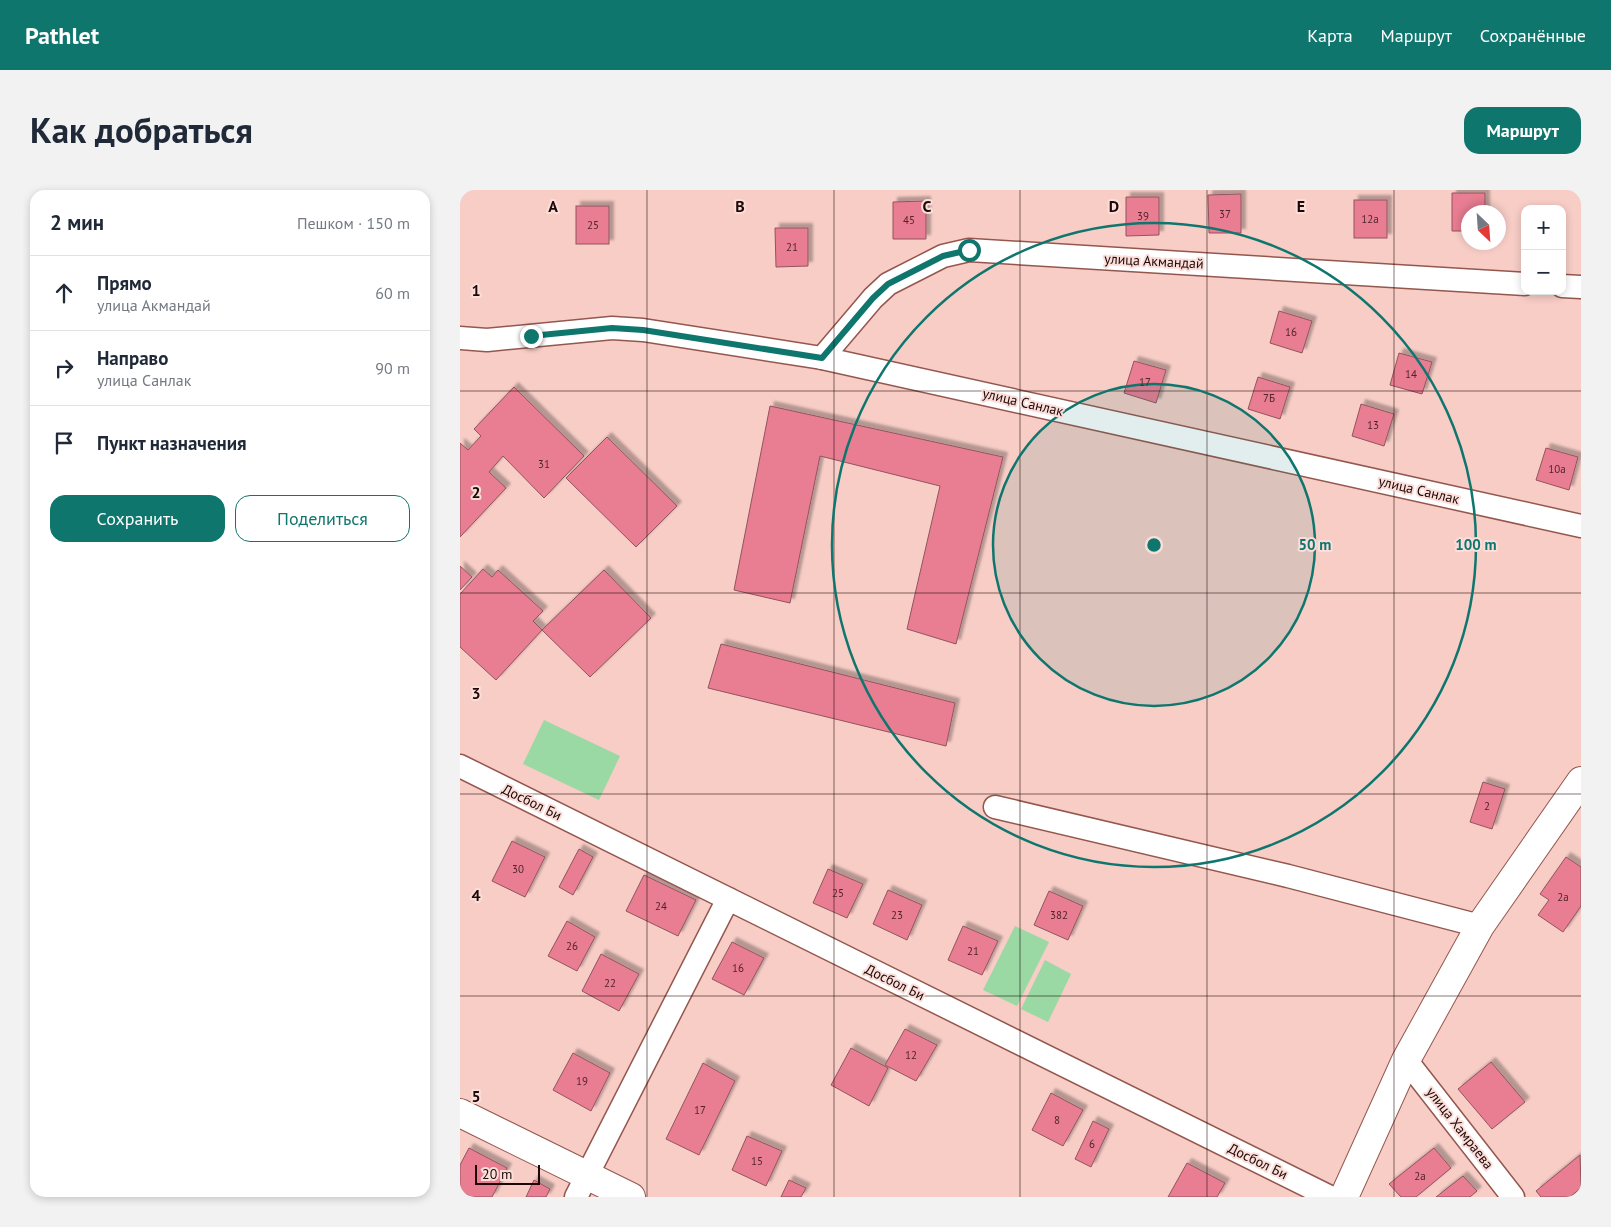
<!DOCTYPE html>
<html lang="ru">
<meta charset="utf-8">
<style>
:root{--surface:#fff;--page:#f2f2f3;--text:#1f2937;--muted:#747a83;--line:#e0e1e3;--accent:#0f766e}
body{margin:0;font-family:"PT Sans",sans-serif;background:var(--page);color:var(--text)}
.controls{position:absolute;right:15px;top:15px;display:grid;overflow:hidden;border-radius:10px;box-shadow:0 2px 8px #0003}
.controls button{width:45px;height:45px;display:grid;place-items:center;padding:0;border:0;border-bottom:1px solid var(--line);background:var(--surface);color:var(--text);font:25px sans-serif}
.compass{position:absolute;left:1001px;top:15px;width:45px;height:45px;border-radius:50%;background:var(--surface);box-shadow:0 2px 8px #0003;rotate:155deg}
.scale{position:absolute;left:15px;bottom:12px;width:65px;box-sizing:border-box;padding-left:5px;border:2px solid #1e0806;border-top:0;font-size:14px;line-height:18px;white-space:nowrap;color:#1e0806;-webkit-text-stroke:4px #fbded9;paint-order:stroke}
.stop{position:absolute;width:15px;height:15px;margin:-11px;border:4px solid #0f766e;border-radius:50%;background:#fff}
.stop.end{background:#0f766e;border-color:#fff;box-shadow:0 1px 5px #0008}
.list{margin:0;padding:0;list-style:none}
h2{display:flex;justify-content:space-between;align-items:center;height:65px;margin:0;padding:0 20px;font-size:21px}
h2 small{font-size:16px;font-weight:400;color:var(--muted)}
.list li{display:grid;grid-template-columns:32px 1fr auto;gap:15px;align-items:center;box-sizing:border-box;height:75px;padding:0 20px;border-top:1px solid var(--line)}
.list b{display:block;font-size:19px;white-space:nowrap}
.list p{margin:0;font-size:16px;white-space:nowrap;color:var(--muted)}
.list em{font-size:16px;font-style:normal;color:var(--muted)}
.actions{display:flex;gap:10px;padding:15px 20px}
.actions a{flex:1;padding:11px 0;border:1px solid var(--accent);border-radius:15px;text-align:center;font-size:18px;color:var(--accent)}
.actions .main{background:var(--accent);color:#fff}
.icon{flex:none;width:28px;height:28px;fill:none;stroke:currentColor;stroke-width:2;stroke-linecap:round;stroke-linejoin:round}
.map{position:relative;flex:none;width:1121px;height:1007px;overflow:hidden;border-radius:15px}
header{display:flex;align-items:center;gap:30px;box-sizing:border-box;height:70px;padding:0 25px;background:var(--accent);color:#fff}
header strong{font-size:24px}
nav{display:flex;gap:28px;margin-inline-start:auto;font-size:18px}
.intro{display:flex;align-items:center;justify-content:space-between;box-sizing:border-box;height:120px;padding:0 30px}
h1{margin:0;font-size:35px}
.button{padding:12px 22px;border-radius:15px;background:var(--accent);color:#fff;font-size:18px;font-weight:700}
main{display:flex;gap:30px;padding:0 30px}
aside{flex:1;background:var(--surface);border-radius:15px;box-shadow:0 2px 8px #0003}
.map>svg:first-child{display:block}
</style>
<header>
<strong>Pathlet</strong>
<nav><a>Карта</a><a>Маршрут</a><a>Сохранённые</a></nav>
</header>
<div class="intro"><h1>Как добраться</h1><a class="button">Маршрут</a></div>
<main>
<aside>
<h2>2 мин<small>Пешком · 150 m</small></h2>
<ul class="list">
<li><svg class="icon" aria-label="ahead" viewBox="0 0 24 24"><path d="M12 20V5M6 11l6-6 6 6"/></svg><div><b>Прямо</b><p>улица Акмандай</p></div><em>60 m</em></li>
<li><svg class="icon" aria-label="right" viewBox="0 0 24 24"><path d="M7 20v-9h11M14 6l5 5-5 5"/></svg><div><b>Направо</b><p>улица Санлак</p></div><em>90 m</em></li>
<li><svg class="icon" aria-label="arrive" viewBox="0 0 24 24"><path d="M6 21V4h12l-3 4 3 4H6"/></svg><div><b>Пункт назначения</b></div></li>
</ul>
<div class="actions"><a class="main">Сохранить</a><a>Поделиться</a></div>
</aside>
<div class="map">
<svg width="1121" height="1007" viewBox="0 0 1121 1007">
<defs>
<filter id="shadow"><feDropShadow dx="4.5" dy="-4.5" stdDeviation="1" flood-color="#0004"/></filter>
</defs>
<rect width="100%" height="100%" fill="#f7cdc6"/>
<g fill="#9ad8a4">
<polygon points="84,530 160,566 139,610 63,574"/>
<polygon points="555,736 589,752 557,816 523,800"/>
<polygon points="585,770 611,784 588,832 561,819"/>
</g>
<g fill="#e97d92" stroke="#91545f" filter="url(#shadow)">
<polygon points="992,3 1025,3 1025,22 1008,22 1008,41 992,41"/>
<polygon points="781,4 781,43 749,43 748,5"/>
<polygon points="666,7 699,7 699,45 666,46"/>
<rect x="894" y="10" width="33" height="38"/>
<polygon points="466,11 466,49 433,49 433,12"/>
<rect x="116" y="16" width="33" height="38"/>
<polygon points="315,38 348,38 348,76 316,77"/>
<polygon points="819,121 852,131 842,163 810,153"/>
<polygon points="939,163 972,172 962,204 930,195"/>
<polygon points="674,171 706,180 696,213 664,203"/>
<polygon points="798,187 830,197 820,229 788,219"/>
<polygon points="54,197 124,266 84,308 43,266 29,282 46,298 0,347 0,253 8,260 21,246 14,239"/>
<polygon points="901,214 934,224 924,256 892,246"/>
<polygon points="310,216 543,267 496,454 447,439 480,296 360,266 330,413 274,400"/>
<polygon points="147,247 217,316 176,357 106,288"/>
<polygon points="1086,258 1118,267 1109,300 1076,290"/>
<polygon points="0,376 12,387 0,400"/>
<polygon points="23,379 32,387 38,380 83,421 73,431 82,440 36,490 0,457 0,404"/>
<polygon points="144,380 191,428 130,487 82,440"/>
<polygon points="261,454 495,513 486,556 248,498"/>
<polygon points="1023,592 1045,599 1032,639 1010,632"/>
<polygon points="52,651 85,667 65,707 32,691"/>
<polygon points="119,659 133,667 113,705 99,697"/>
<polygon points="1106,667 1121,677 1121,716 1103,742 1078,725 1089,710 1080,704"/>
<polygon points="368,679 403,694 387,728 353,713"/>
<polygon points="184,685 236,710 218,746 166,721"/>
<polygon points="428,700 462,715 447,750 413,734"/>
<polygon points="589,701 623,716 608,750 574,735"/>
<polygon points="107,731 135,747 117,781 88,766"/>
<polygon points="503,736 538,751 522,785 488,770"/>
<polygon points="272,752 304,768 284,805 252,789"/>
<polygon points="141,764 179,784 159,821 122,801"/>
<polygon points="445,839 477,855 456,891 425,875"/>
<polygon points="391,858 428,878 409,916 371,895"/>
<polygon points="113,863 150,883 131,921 93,900"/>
<polygon points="1031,872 1065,912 1032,939 998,899"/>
<polygon points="243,873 275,891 239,965 206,949"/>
<polygon points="591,903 623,920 603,956 572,940"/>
<polygon points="633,931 649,939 631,977 615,969"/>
<polygon points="287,946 322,961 306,996 272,980"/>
<polygon points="9,958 47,978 32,1007 11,1007 0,1001 0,975"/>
<polygon points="974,958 991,978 956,1007 941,1007 929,994"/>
<polygon points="1120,965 1121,998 1110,1007 1081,1007 1076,1001"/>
<polygon points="727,973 765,993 757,1007 708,1007"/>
<polygon points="1003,986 1017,1001 1010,1007 976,1007"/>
<polygon points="74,990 90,999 86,1007 66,1007"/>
<polygon points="329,990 346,998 341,1007 321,1007"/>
</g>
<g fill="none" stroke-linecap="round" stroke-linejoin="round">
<defs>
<g id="minor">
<polyline points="1102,96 1121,97"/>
<polyline points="0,148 27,150 152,138 183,140 362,168 1121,336"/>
<polyline points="362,168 413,108 428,94 483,66 509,60 1065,94"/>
<polyline points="0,576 870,1007"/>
<polyline points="535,617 828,686 1020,736"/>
<polyline points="946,870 1053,1007"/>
<polyline points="116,1007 268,709"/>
</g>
<g id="tertiary">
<polyline points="0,923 171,1007"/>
<polyline points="884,1007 946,870 1020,736 1121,591"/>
</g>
</defs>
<use href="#minor" stroke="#94574e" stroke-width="25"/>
<use href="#tertiary" stroke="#94574e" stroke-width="30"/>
<use href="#minor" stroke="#fff" stroke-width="22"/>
<use href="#tertiary" stroke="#fff" stroke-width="28"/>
</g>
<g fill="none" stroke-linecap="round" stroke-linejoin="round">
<polyline stroke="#0f766e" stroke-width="6" points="71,146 152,138 183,140 362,168 413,108 428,94 483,66 509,60"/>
</g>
<path fill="none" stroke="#1e0806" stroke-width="1" stroke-opacity="0.55" d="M187,0v1007M374,0v1007M560,0v1007M747,0v1007M934,0v1007M0,201h1121M0,403h1121M0,604h1121M0,806h1121"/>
<circle cx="694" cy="355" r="161" fill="#0f766e" fill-opacity=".12"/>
<g fill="none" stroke="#0f766e" stroke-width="2.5">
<circle cx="694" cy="355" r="161"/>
<circle cx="694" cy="355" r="322"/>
</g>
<g text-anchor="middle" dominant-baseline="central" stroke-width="4" stroke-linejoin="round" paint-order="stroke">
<g font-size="11" fill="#512529">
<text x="765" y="24">37</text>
<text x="683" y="26">39</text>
<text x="910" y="29">12а</text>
<text x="449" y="30">45</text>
<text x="133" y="35">25</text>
<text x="332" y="57">21</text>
<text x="831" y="142">16</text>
<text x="951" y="184">14</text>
<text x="685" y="192">17</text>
<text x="809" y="208">7Б</text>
<text x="913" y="235">13</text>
<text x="84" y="274">31</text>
<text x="1097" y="279">10а</text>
<text x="1027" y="616">2</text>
<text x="58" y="679">30</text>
<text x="378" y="703">25</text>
<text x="1103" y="707">2а</text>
<text x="201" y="716">24</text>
<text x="437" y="725">23</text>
<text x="599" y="725">382</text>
<text x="112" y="756">26</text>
<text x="513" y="761">21</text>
<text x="278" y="778">16</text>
<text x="150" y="793">22</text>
<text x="451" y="865">12</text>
<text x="122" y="891">19</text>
<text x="240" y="920">17</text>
<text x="597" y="930">8</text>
<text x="632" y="954">6</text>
<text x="297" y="971">15</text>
<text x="960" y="986">2а</text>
</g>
<g font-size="14" fill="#1e0806" stroke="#fbded9">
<text transform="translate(694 71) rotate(3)">улица Акмандай</text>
<text transform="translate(563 212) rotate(13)">улица Санлак</text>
<text transform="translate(959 300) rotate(13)">улица Санлак</text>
<text transform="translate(72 612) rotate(26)">Досбол Би</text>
<text transform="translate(435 792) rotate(26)">Досбол Би</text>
<text transform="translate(1000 938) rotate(52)">улица Хамраева</text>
<text transform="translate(798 971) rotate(26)">Досбол Би</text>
</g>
</g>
<g font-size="16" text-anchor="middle" font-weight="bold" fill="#1e0806" stroke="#fbded9" stroke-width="4" stroke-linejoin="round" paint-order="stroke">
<text x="93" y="22">A</text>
<text x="280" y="22">B</text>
<text x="467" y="22">C</text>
<text x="654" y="22">D</text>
<text x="841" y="22">E</text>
<text x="16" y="106">1</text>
<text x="16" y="308">2</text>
<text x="16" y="509">3</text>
<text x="16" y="711">4</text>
<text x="16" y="912">5</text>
</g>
<circle cx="694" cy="355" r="8" fill="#0f766e" stroke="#fbded9" stroke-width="2.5"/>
<g font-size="15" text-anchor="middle" font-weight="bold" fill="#0f766e" stroke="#fbded9" stroke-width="4" stroke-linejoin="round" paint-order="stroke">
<text x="855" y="360">50 m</text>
<text x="1016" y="360">100 m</text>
</g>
</svg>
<div class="controls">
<button>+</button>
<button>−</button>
</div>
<svg class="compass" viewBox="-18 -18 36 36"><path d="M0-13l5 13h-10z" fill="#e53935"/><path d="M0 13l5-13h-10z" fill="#747a83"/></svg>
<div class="scale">20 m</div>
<div class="stop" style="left:509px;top:60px"></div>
<div class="stop end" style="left:71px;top:146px"></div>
</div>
</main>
